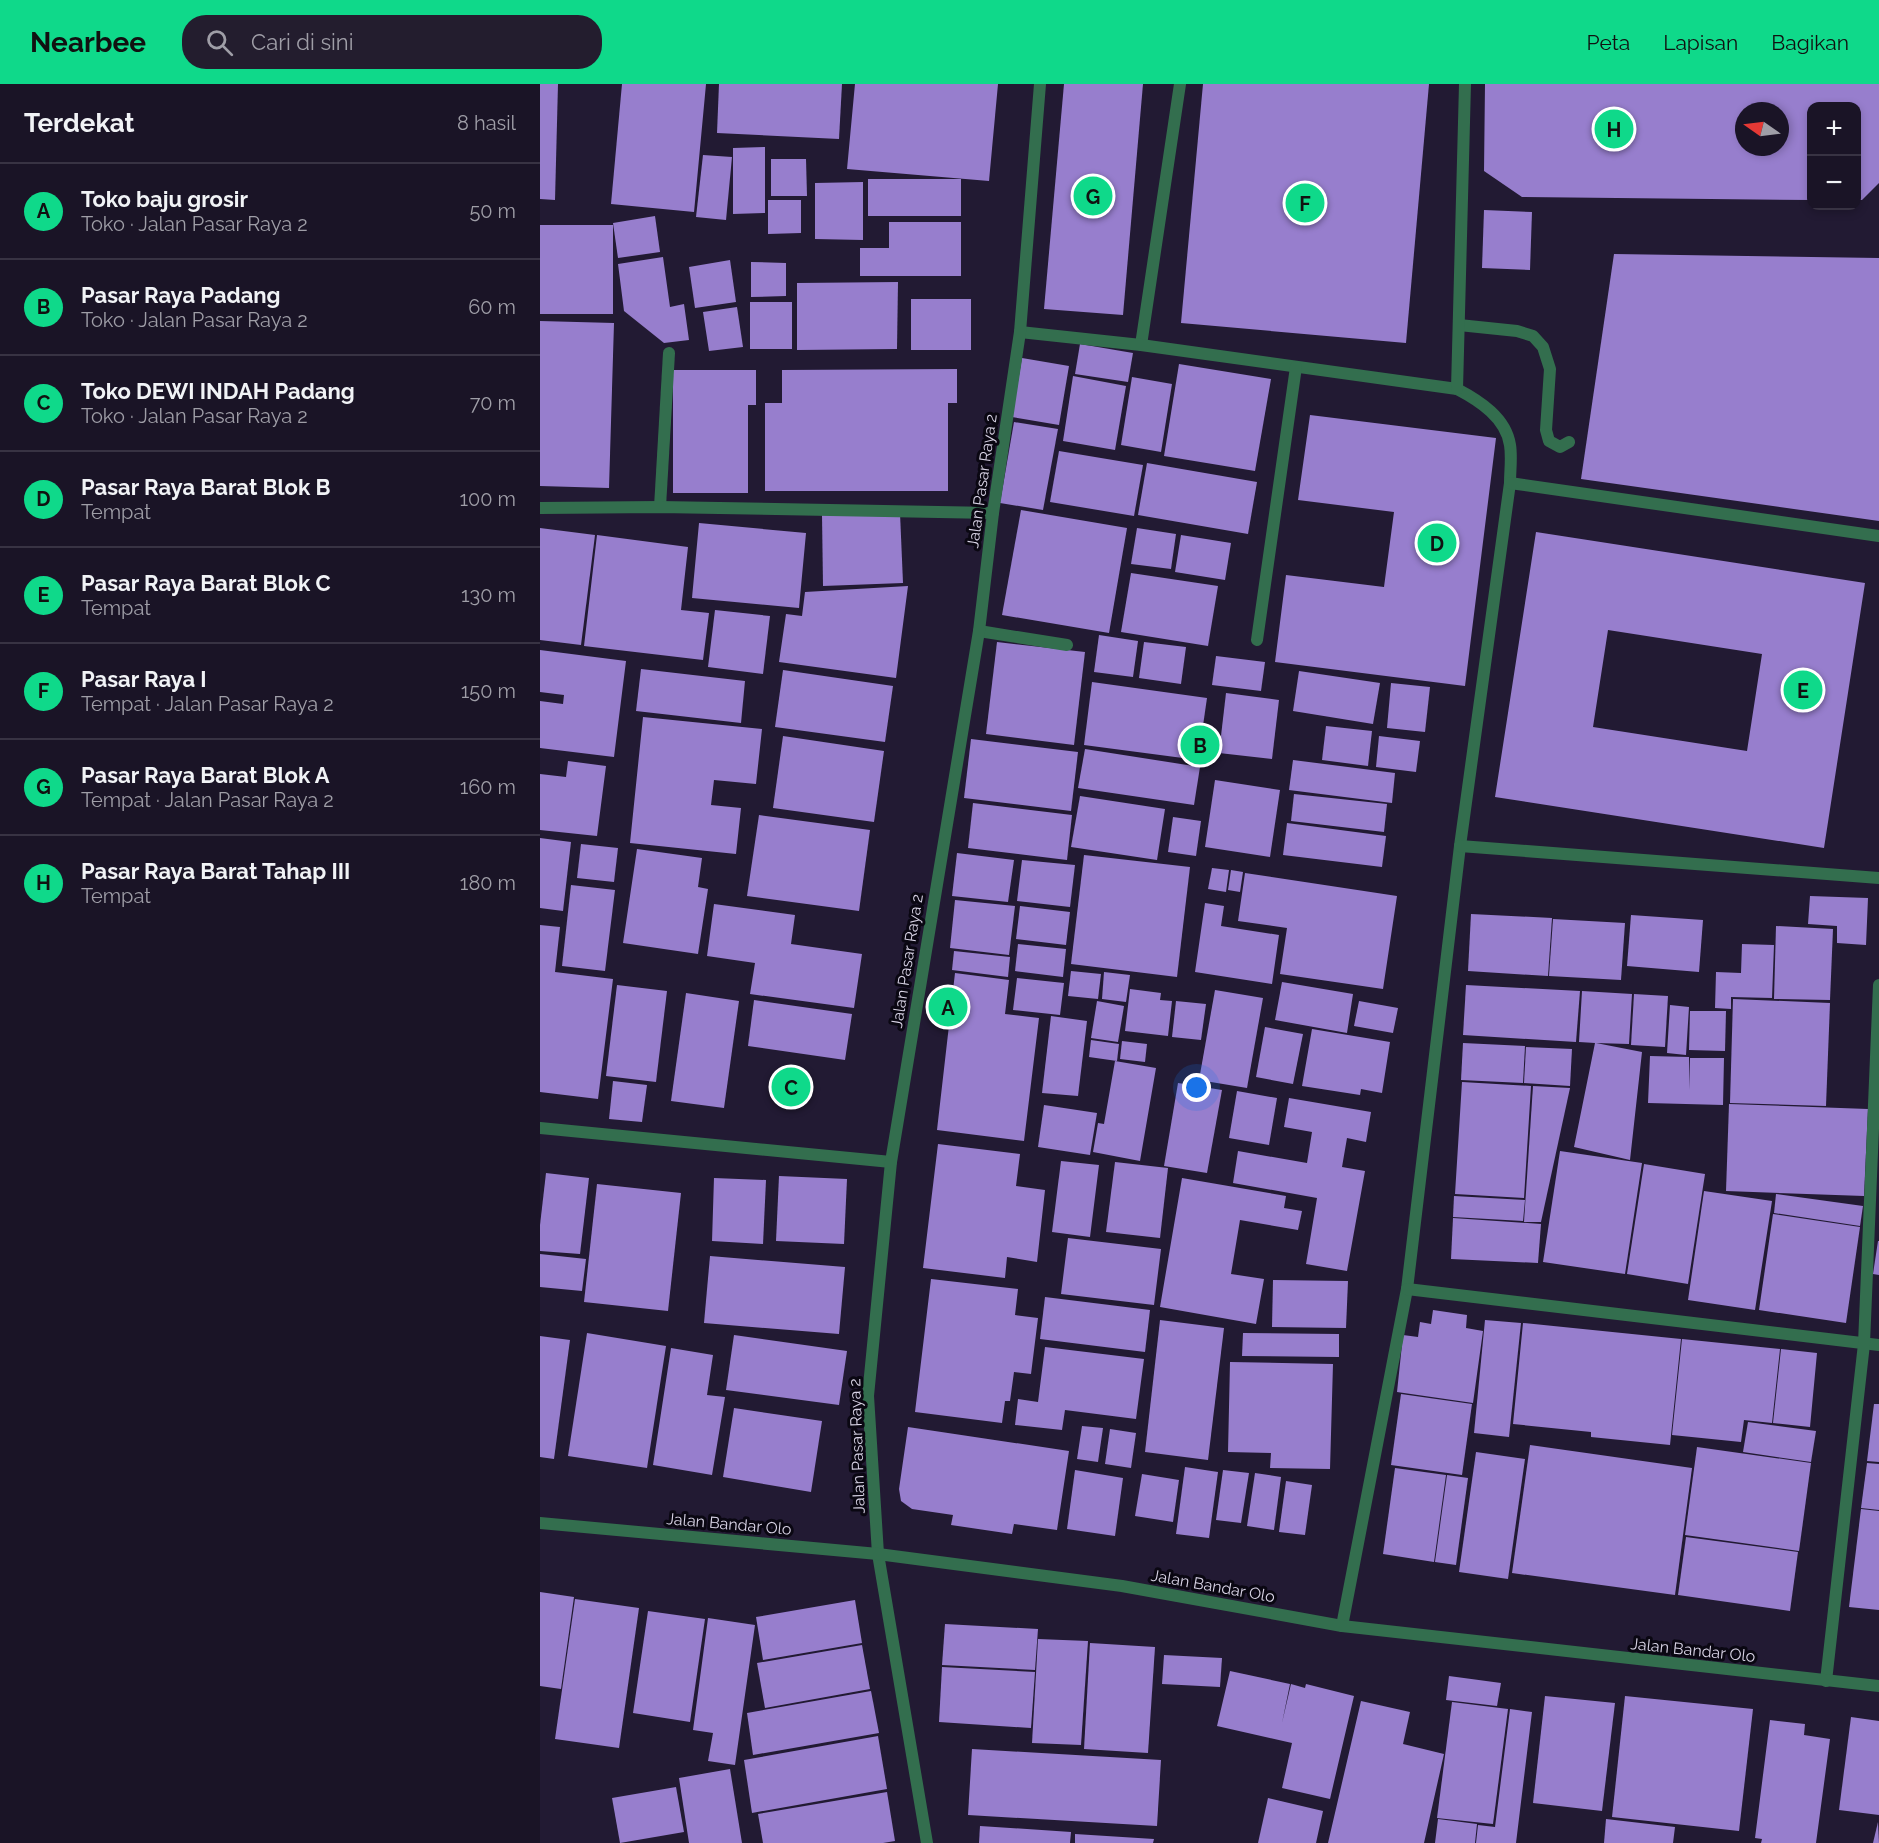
<!DOCTYPE html>
<html lang="id">
<meta charset="utf-8">
<style>
:root{--surface:#1a1426;--page:#231d2e;--text:#f1f3f6;--muted:#9f9ea7;--line:#383343;--accent:#0fd98a}
body{margin:0;font-family:Raleway,sans-serif;background:var(--page);color:var(--text)}
.controls{position:absolute;right:18px;top:18px;display:grid;overflow:hidden;border-radius:12px;box-shadow:0 3px 9px #0003}
.controls button{width:54px;height:54px;display:grid;place-items:center;padding:0;border:0;border-bottom:2px solid var(--line);background:var(--surface);color:var(--text);font:30px sans-serif}
.compass{position:absolute;left:1195px;top:18px;width:54px;height:54px;border-radius:50%;background:var(--surface);box-shadow:0 3px 9px #0003;rotate:284deg}
.you{position:absolute;left:657px;top:1004px;width:21px;height:21px;margin:-15px;border:4px solid #fff;border-radius:50%;background:#1a73e8;box-shadow:0 0 0 9px #1a73e833}
.badge{display:grid;place-items:center;width:39px;height:39px;border-radius:50%;background:var(--accent);color:#111;font-size:20px;font-weight:700}
.pin{position:absolute;translate:-50% -50%;border:3px solid #fff;box-shadow:0 2px 6px #0006}
.list{margin:0;padding:0;list-style:none}
h2{display:flex;justify-content:space-between;align-items:center;height:78px;margin:0;padding:0 24px;font-size:26px}
h2 small{font-size:20px;font-weight:400;color:var(--muted)}
.list li{display:grid;grid-template-columns:39px 1fr auto;gap:18px;align-items:center;box-sizing:border-box;height:96px;padding:0 24px;border-top:2px solid var(--line)}
.list b{display:block;font-size:22px;white-space:nowrap}
.list p{margin:0;font-size:20px;white-space:nowrap;color:var(--muted)}
.list em{font-size:20px;font-style:normal;color:var(--muted)}
.icon{flex:none;width:33px;height:33px;fill:none;stroke:currentColor;stroke-width:2;stroke-linecap:round;stroke-linejoin:round}
.map{position:relative;flex:none;width:1339px;height:1759px;overflow:hidden}
header{display:flex;align-items:center;gap:36px;box-sizing:border-box;height:84px;padding:0 30px;background:var(--accent);color:#111}
header strong{font-size:28px}
nav{display:flex;gap:33px;margin-inline-start:auto;font-size:21px}
.search{width:420px;height:54px;background:var(--page);display:flex;align-items:center;gap:15px;box-sizing:border-box;padding:0 21px;border-radius:24px;color:var(--muted);font-size:22px}
main{display:flex}
aside{flex:1;background:var(--surface)}
.map>svg:first-child{display:block}
</style>
<header>
<strong>Nearbee</strong>
<div class="search"><svg class="icon" aria-label="search" viewBox="0 0 24 24"><circle cx="10" cy="10" r="6"/><path d="M15 15l6 6"/></svg>Cari di sini</div>
<nav><a>Peta</a><a>Lapisan</a><a>Bagikan</a></nav>
</header>
<main>
<aside>
<h2>Terdekat<small>8 hasil</small></h2>
<ul class="list">
<li><span class="badge">A</span><div><b>Toko baju grosir</b><p>Toko · Jalan Pasar Raya 2</p></div><em>50 m</em></li>
<li><span class="badge">B</span><div><b>Pasar Raya Padang</b><p>Toko · Jalan Pasar Raya 2</p></div><em>60 m</em></li>
<li><span class="badge">C</span><div><b>Toko DEWI INDAH Padang</b><p>Toko · Jalan Pasar Raya 2</p></div><em>70 m</em></li>
<li><span class="badge">D</span><div><b>Pasar Raya Barat Blok B</b><p>Tempat</p></div><em>100 m</em></li>
<li><span class="badge">E</span><div><b>Pasar Raya Barat Blok C</b><p>Tempat</p></div><em>130 m</em></li>
<li><span class="badge">F</span><div><b>Pasar Raya I</b><p>Tempat · Jalan Pasar Raya 2</p></div><em>150 m</em></li>
<li><span class="badge">G</span><div><b>Pasar Raya Barat Blok A</b><p>Tempat · Jalan Pasar Raya 2</p></div><em>160 m</em></li>
<li><span class="badge">H</span><div><b>Pasar Raya Barat Tahap III</b><p>Tempat</p></div><em>180 m</em></li>
</ul>
</aside>
<div class="map">
<svg width="1339" height="1759" viewBox="0 0 1339 1759">
<rect width="100%" height="100%" fill="#221a33"/>
<g fill="#977ecd" fill-rule="evenodd">
<polygon points="0,0 18,0 15,116 0,115"/>
<polygon points="82,0 166,0 154,128 71,120"/>
<polygon points="179,0 302,0 299,55 177,49"/>
<polygon points="315,0 458,0 449,97 307,85"/>
<polygon points="524,0 603,0 583,231 504,225"/>
<polygon points="663,0 889,0 866,259 641,239"/>
<path d="M945,0h394v99l-17,17h-5v-94h-45v94l-290,-3 -38,-26zM1204,27h36v36h-36z"/>
<polygon points="225,63 225,129 193,130 193,64"/>
<polygon points="163,71 192,73 186,136 156,133"/>
<polygon points="231,75 266,75 267,112 231,112"/>
<rect x="328" y="95" width="93" height="37"/>
<polygon points="323,98 323,156 275,155 275,99"/>
<polygon points="228,116 261,116 261,149 228,150"/>
<polygon points="944,126 992,128 990,186 942,184"/>
<polygon points="115,132 120,168 78,174 73,139"/>
<polygon points="349,138 421,138 421,192 320,192 320,164 349,164"/>
<rect x="0" y="141" width="73" height="89"/>
<polygon points="1074,170 1339,174 1339,437 1041,395"/>
<polygon points="123,173 130,223 144,220 149,256 124,259 84,227 78,180"/>
<polygon points="190,176 196,218 155,224 149,183"/>
<polygon points="211,178 246,179 246,212 211,213"/>
<polygon points="358,198 357,265 257,266 257,199"/>
<rect x="371" y="215" width="60" height="51"/>
<rect x="210" y="218" width="42" height="47"/>
<polygon points="197,223 203,263 169,267 163,228"/>
<polygon points="0,237 74,239 69,404 0,402"/>
<polygon points="540,260 593,269 588,298 535,290"/>
<polygon points="482,274 529,282 519,341 472,333"/>
<polygon points="639,280 731,295 715,387 624,372"/>
<polygon points="417,285 417,319 408,319 408,407 225,407 225,319 242,319 242,286"/>
<polygon points="133,286 216,286 216,321 208,321 208,409 133,409"/>
<polygon points="533,292 586,302 575,366 523,357"/>
<polygon points="592,293 632,300 621,368 581,361"/>
<polygon points="770,331 956,354 925,602 735,578 746,491 844,503 854,428 758,416"/>
<polygon points="474,338 518,345 503,426 460,419"/>
<polygon points="519,367 603,381 594,432 510,418"/>
<polygon points="607,379 717,398 708,450 598,431"/>
<polygon points="481,426 587,444 569,549 462,531"/>
<polygon points="360,429 363,499 283,502 282,431"/>
<polygon points="159,439 266,449 259,524 152,514"/>
<polygon points="0,444 55,451 41,561 0,556"/>
<polygon points="597,444 636,450 631,485 591,480"/>
<path d="M996,448l329,51 -41,265 -329,-51zM1068,546l154,24 -15,97 -154,-24z"/>
<polygon points="57,451 148,463 141,526 169,529 163,576 44,562"/>
<polygon points="641,451 691,459 685,496 635,488"/>
<polygon points="591,489 678,502 668,562 581,548"/>
<polygon points="368,502 356,594 239,578 246,530 262,532 265,508"/>
<polygon points="175,526 230,532 223,590 168,583"/>
<polygon points="559,551 598,557 593,593 554,588"/>
<polygon points="457,558 545,568 534,661 446,650"/>
<polygon points="604,558 646,563 641,600 599,594"/>
<polygon points="0,566 86,577 74,673 0,664 0,617 23,620 24,611 0,608"/>
<polygon points="676,572 725,578 721,607 672,601"/>
<polygon points="101,585 205,597 201,639 96,627"/>
<polygon points="243,586 353,602 345,658 235,643"/>
<polygon points="759,587 840,599 833,640 753,627"/>
<polygon points="552,598 667,614 658,676 544,661"/>
<polygon points="851,599 890,603 885,648 847,644"/>
<polygon points="686,609 739,616 732,675 679,669"/>
<polygon points="103,633 222,645 216,700 174,696 171,721 201,724 196,770 90,759"/>
<polygon points="786,642 832,647 828,682 782,676"/>
<polygon points="243,652 344,667 334,738 233,724"/>
<polygon points="839,652 880,657 876,688 836,683"/>
<polygon points="431,655 538,668 531,727 424,714"/>
<polygon points="545,665 660,683 654,721 538,704"/>
<polygon points="753,676 855,689 852,719 749,706"/>
<polygon points="28,677 66,682 57,752 0,746 0,690 26,693"/>
<polygon points="675,696 740,706 730,773 665,763"/>
<polygon points="754,710 847,720 844,748 751,737"/>
<polygon points="540,712 625,725 617,776 531,763"/>
<polygon points="433,719 532,731 527,776 428,764"/>
<polygon points="219,731 330,746 319,827 207,812"/>
<polygon points="633,733 661,737 656,772 628,768"/>
<polygon points="747,739 846,752 842,783 743,771"/>
<polygon points="0,754 31,758 23,827 0,824"/>
<polygon points="41,760 78,764 74,798 37,794"/>
<polygon points="97,765 162,774 158,803 168,805 158,870 83,859"/>
<polygon points="417,769 474,776 468,818 412,812"/>
<polygon points="544,771 650,783 637,893 531,880"/>
<polygon points="482,776 535,781 530,823 477,817"/>
<polygon points="672,784 689,786 686,808 668,805"/>
<polygon points="691,786 703,788 700,808 688,806"/>
<polygon points="705,789 857,812 843,905 740,890 747,844 698,837"/>
<polygon points="31,801 75,806 65,887 22,882"/>
<polygon points="1270,812 1328,814 1326,861 1297,859 1297,842 1268,840"/>
<polygon points="415,816 475,822 469,871 410,864"/>
<polygon points="665,819 684,822 681,842 739,851 732,900 655,888"/>
<polygon points="174,820 255,831 251,860 322,870 314,924 210,910 215,879 167,872"/>
<polygon points="480,822 530,828 526,861 476,855"/>
<polygon points="931,830 1012,834 1008,892 928,887"/>
<polygon points="1091,831 1163,836 1159,888 1087,882"/>
<polygon points="1013,835 1085,839 1081,896 1009,892"/>
<polygon points="0,841 20,843 15,888 73,895 58,1015 0,1008"/>
<polygon points="1236,842 1293,845 1290,916 1234,915"/>
<polygon points="478,860 526,865 523,893 475,887"/>
<polygon points="1202,860 1234,861 1232,914 1191,913 1191,925 1175,924 1176,888 1201,889"/>
<polygon points="414,867 470,873 468,893 412,886"/>
<polygon points="531,887 561,890 558,915 528,912"/>
<polygon points="564,888 590,891 586,918 562,915"/>
<polygon points="415,889 469,896 465,930 499,934 484,1057 397,1046"/>
<polygon points="477,894 524,899 520,931 473,926"/>
<polygon points="742,898 813,910 807,949 735,936"/>
<polygon points="77,901 127,907 116,998 66,992"/>
<polygon points="926,901 1040,907 1036,958 923,951"/>
<polygon points="590,905 621,909 620,916 632,917 628,952 585,947"/>
<polygon points="675,906 723,914 707,1004 659,996"/>
<polygon points="1042,907 1092,910 1089,960 1056,959 1102,968 1090,1076 1034,1063 1055,959 1039,958"/>
<polygon points="146,909 199,917 184,1024 131,1017"/>
<polygon points="1094,910 1128,912 1125,963 1091,961"/>
<polygon points="1193,915 1290,919 1286,1022 1190,1019"/>
<polygon points="214,916 312,930 305,976 208,962"/>
<polygon points="557,917 584,922 578,958 551,954"/>
<polygon points="636,917 666,920 661,956 632,953"/>
<polygon points="819,917 858,924 853,949 814,942"/>
<polygon points="1130,921 1149,923 1146,971 1127,969"/>
<polygon points="1150,927 1186,927 1185,967 1149,966"/>
<polygon points="511,932 547,937 538,1012 502,1009"/>
<polygon points="725,943 763,950 753,1000 716,993"/>
<polygon points="772,945 850,958 842,1009 821,1005 820,1011 762,1002"/>
<polygon points="551,956 579,960 577,977 549,973"/>
<polygon points="582,957 607,960 605,978 580,975"/>
<polygon points="923,959 985,962 983,999 921,996"/>
<polygon points="986,963 1032,965 1030,1002 984,999"/>
<polygon points="1110,972 1149,973 1149,1006 1150,974 1184,974 1183,1021 1108,1019"/>
<polygon points="575,977 616,984 600,1077 553,1068 558,1039 564,1040"/>
<polygon points="73,997 107,1001 102,1038 69,1035"/>
<polygon points="922,998 991,1002 984,1114 915,1110"/>
<polygon points="638,999 682,1006 667,1089 624,1082"/>
<polygon points="993,1002 1030,1004 1001,1138 984,1138"/>
<polygon points="697,1007 737,1014 729,1061 689,1054"/>
<polygon points="749,1014 831,1028 826,1058 807,1054 802,1083 825,1087 807,1187 766,1180 777,1114 693,1099 698,1067 767,1079 772,1048 744,1043"/>
<polygon points="1189,1020 1328,1025 1324,1112 1186,1107"/>
<polygon points="504,1021 557,1029 550,1071 498,1063"/>
<polygon points="398,1060 480,1070 476,1102 505,1106 497,1178 467,1173 465,1194 383,1184"/>
<polygon points="1020,1067 1102,1079 1085,1190 1003,1178"/>
<polygon points="521,1077 559,1081 550,1153 512,1148"/>
<polygon points="575,1078 628,1084 620,1154 566,1148"/>
<polygon points="1104,1080 1165,1090 1148,1200 1087,1190"/>
<polygon points="6,1089 49,1094 40,1170 0,1167 0,1141"/>
<polygon points="239,1092 307,1095 304,1160 236,1157"/>
<polygon points="174,1094 226,1096 223,1160 172,1157"/>
<polygon points="642,1094 746,1112 744,1124 762,1127 758,1146 700,1136 691,1190 724,1195 716,1240 620,1223"/>
<polygon points="57,1100 141,1109 128,1227 44,1218"/>
<polygon points="1164,1107 1232,1117 1215,1226 1148,1216"/>
<polygon points="1236,1110 1323,1122 1320,1142 1234,1129"/>
<polygon points="914,1112 985,1116 983,1137 913,1133"/>
<polygon points="1233,1130 1320,1143 1306,1239 1219,1226"/>
<polygon points="913,1134 1001,1140 998,1179 911,1175"/>
<polygon points="528,1154 621,1165 614,1221 521,1210"/>
<polygon points="1338,1157 1339,1157 1339,1191 1333,1190"/>
<polygon points="0,1170 46,1175 42,1207 0,1203"/>
<polygon points="170,1172 305,1183 299,1250 164,1239"/>
<polygon points="391,1195 478,1205 475,1231 498,1234 491,1290 474,1288 470,1317 465,1317 462,1339 375,1328"/>
<polygon points="733,1196 808,1197 806,1244 732,1243"/>
<polygon points="505,1213 610,1226 605,1268 500,1255"/>
<polygon points="893,1226 927,1231 926,1244 943,1247 933,1319 857,1308 863,1251 878,1253 880,1238 891,1240"/>
<polygon points="620,1236 684,1244 668,1376 605,1368"/>
<polygon points="945,1236 981,1239 969,1353 934,1349"/>
<polygon points="983,1239 1141,1255 1130,1361 1051,1353 1051,1348 973,1340"/>
<polygon points="47,1249 126,1262 107,1384 28,1372"/>
<polygon points="703,1249 799,1250 799,1273 702,1272"/>
<polygon points="194,1251 307,1267 299,1321 186,1306"/>
<polygon points="0,1252 30,1256 14,1375 0,1373"/>
<polygon points="1142,1255 1240,1265 1232,1339 1204,1336 1201,1358 1132,1351"/>
<polygon points="505,1263 604,1275 596,1335 525,1326 522,1346 475,1341 478,1315 498,1318"/>
<polygon points="131,1264 173,1271 167,1311 185,1313 172,1391 113,1381"/>
<polygon points="1241,1265 1277,1269 1270,1343 1233,1339"/>
<polygon points="690,1278 793,1280 790,1385 730,1384 731,1369 688,1368"/>
<polygon points="861,1310 932,1320 922,1391 851,1381"/>
<polygon points="1334,1320 1339,1320 1339,1378 1327,1377"/>
<polygon points="194,1324 282,1337 271,1408 183,1393"/>
<polygon points="1208,1338 1276,1347 1271,1378 1203,1368"/>
<polygon points="542,1342 563,1344 558,1378 537,1375"/>
<polygon points="368,1343 529,1367 517,1446 474,1440 472,1450 411,1441 413,1431 372,1425 361,1417 359,1405"/>
<polygon points="570,1345 596,1349 591,1384 565,1380"/>
<polygon points="990,1361 1152,1384 1135,1511 972,1489"/>
<polygon points="1157,1363 1271,1379 1259,1467 1145,1451"/>
<polygon points="936,1368 985,1375 968,1495 919,1488"/>
<polygon points="1327,1379 1339,1380 1339,1426 1321,1424"/>
<polygon points="645,1383 678,1388 669,1454 636,1450"/>
<polygon points="855,1384 906,1391 894,1478 843,1470"/>
<polygon points="535,1386 583,1394 575,1452 527,1445"/>
<polygon points="683,1386 709,1389 701,1439 676,1436"/>
<polygon points="715,1389 741,1393 734,1446 707,1442"/>
<polygon points="602,1390 639,1396 633,1438 595,1432"/>
<polygon points="907,1391 928,1394 916,1481 895,1478"/>
<polygon points="746,1397 772,1401 765,1451 739,1448"/>
<polygon points="1321,1425 1339,1427 1339,1526 1309,1523"/>
<polygon points="1146,1453 1258,1468 1250,1527 1138,1511"/>
<polygon points="0,1508 34,1513 21,1605 0,1602"/>
<polygon points="35,1515 99,1524 79,1664 15,1655"/>
<polygon points="315,1516 322,1559 223,1576 216,1533"/>
<polygon points="108,1527 165,1535 150,1638 93,1629"/>
<polygon points="168,1534 215,1541 195,1681 168,1677 173,1649 153,1646"/>
<polygon points="405,1540 498,1545 495,1586 402,1581"/>
<polygon points="498,1555 548,1557 541,1661 492,1659"/>
<polygon points="550,1559 615,1563 608,1669 544,1665"/>
<polygon points="322,1561 330,1605 225,1624 217,1579"/>
<polygon points="624,1571 682,1574 680,1603 622,1600"/>
<polygon points="402,1583 495,1588 491,1644 399,1638"/>
<polygon points="690,1587 750,1600 742,1639 751,1600 765,1604 766,1600 814,1612 790,1715 742,1704 752,1659 677,1642"/>
<polygon points="909,1592 961,1599 957,1622 906,1616"/>
<polygon points="331,1607 339,1649 213,1671 207,1629"/>
<polygon points="1005,1612 1075,1619 1062,1727 993,1719"/>
<polygon points="1085,1612 1213,1625 1199,1747 1072,1733"/>
<polygon points="821,1617 870,1628 863,1660 904,1670 884,1759 788,1759"/>
<polygon points="912,1618 968,1625 953,1740 897,1734"/>
<polygon points="970,1625 992,1628 976,1759 936,1759 938,1741 955,1743"/>
<polygon points="1311,1633 1339,1637 1339,1731 1299,1726"/>
<polygon points="1230,1636 1265,1640 1264,1651 1290,1655 1276,1759 1221,1759 1222,1755 1215,1754"/>
<polygon points="338,1652 347,1705 212,1729 204,1676"/>
<polygon points="432,1665 621,1676 617,1742 428,1731"/>
<polygon points="190,1685 202,1759 149,1759 139,1694"/>
<polygon points="136,1703 144,1748 80,1759 72,1714"/>
<polygon points="347,1708 355,1757 343,1759 223,1759 218,1730"/>
<polygon points="728,1714 783,1727 776,1759 718,1759"/>
<polygon points="898,1735 937,1740 935,1759 895,1759"/>
<polygon points="1066,1735 1135,1743 1133,1759 1064,1759"/>
<polygon points="1338,1738 1339,1759 1333,1759"/>
<polygon points="440,1742 531,1748 530,1759 439,1759"/>
<polygon points="535,1750 614,1755 613,1759 535,1759"/>
</g>
<g fill="none" stroke-linecap="round" stroke-linejoin="round">
<g stroke="#336e4e" stroke-width="12">
<polyline points="919,241 977,247 993,252 1003,263 1010,285 1006,346 1009,357 1020,363 1029,358"/>
<polyline points="601,261 640,0"/>
</g>
<g stroke="#336e4e" stroke-width="12">
<path d="M480,248l121,13 316,44c23,12 49,29 53,56 2,12 0,26 0,38l-50,363 -53,443 -65,337"/>
<polyline points="917,305 925,0"/>
<polyline points="970,399 1339,452"/>
<polyline points="120,423 129,269"/>
<polyline points="0,424 120,423 453,429"/>
<polyline points="439,547 527,561"/>
<polyline points="717,556 756,283"/>
<polyline points="920,762 1339,794"/>
<polyline points="0,1044 351,1078"/>
<polyline points="867,1205 1339,1261"/>
<polyline points="1286,1597 1324,1260 1339,901"/>
<polyline points="387,1759 338,1470 328,1312 351,1078 439,547 453,429 480,248 500,0"/>
</g>
<polyline stroke="#336e4e" stroke-width="12" points="0,1439 338,1470 582,1502 802,1542 1339,1602"/>
</g>
<g text-anchor="middle" dominant-baseline="central" stroke-width="6" stroke-linejoin="round" paint-order="stroke">
<g font-size="16" fill="#d8d3e5" stroke="#0a0712">
<text transform="translate(442 397) rotate(-82)">Jalan Pasar Raya 2</text>
<text transform="translate(367 877) rotate(-81)">Jalan Pasar Raya 2</text>
<text transform="translate(317 1362) rotate(-92)">Jalan Pasar Raya 2</text>
<text transform="translate(189 1440) rotate(5)">Jalan Bandar Olo</text>
<text transform="translate(673 1502) rotate(10)">Jalan Bandar Olo</text>
<text transform="translate(1153 1566) rotate(6)">Jalan Bandar Olo</text>
</g>
</g>
</svg>
<div class="controls">
<button>+</button>
<button>−</button>
</div>
<svg class="compass" viewBox="-18 -18 36 36"><path d="M0-13l5 13h-10z" fill="#e53935"/><path d="M0 13l5-13h-10z" fill="#9f9ea7"/></svg>
<div class="you"></div>
<div class="pin badge" style="left:408px;top:923px">A</div>
<div class="pin badge" style="left:660px;top:661px">B</div>
<div class="pin badge" style="left:251px;top:1003px">C</div>
<div class="pin badge" style="left:897px;top:459px">D</div>
<div class="pin badge" style="left:1263px;top:606px">E</div>
<div class="pin badge" style="left:765px;top:119px">F</div>
<div class="pin badge" style="left:553px;top:112px">G</div>
<div class="pin badge" style="left:1074px;top:45px">H</div>
</div>
</main>
